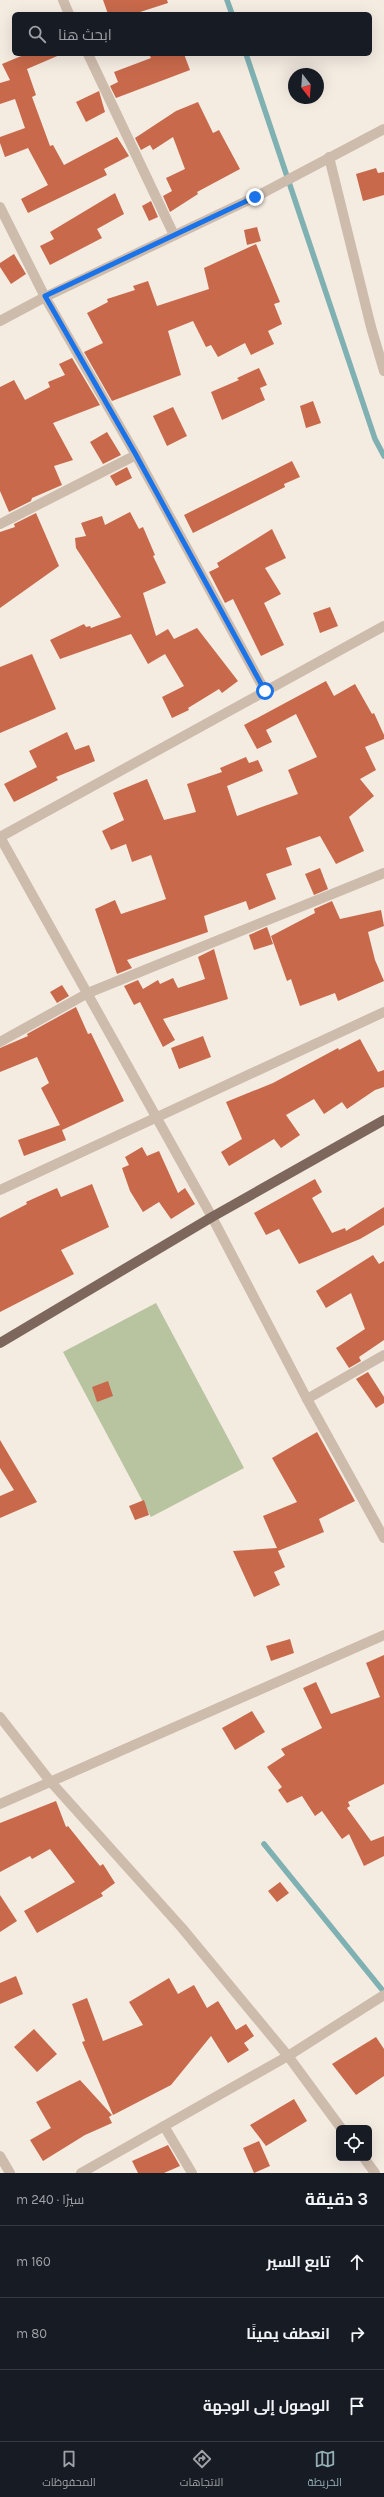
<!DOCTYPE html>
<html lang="ar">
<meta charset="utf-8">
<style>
:root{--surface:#171b24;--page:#20242c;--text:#f1f3f6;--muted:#9ea1a6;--line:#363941;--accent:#92aeb2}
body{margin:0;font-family:Karla,Cairo,sans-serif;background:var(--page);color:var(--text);direction:rtl}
.controls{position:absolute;right:12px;bottom:12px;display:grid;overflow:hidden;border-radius:6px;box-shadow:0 4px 16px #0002}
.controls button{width:36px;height:36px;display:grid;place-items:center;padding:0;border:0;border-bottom:1px solid var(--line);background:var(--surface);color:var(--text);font:20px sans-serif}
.compass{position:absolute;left:288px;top:68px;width:36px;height:36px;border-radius:50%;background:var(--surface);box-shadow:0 4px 16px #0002;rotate:163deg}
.stop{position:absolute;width:12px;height:12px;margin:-9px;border:3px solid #1a73e8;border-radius:50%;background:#fff}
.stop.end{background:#1a73e8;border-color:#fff;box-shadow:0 1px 4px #0008}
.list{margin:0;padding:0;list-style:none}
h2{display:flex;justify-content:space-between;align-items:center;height:52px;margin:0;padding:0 16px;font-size:17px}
h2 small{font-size:13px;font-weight:400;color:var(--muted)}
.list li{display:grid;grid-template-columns:26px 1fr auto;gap:12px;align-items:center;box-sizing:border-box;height:72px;padding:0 16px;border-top:1px solid var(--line)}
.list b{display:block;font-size:15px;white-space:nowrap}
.list em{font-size:13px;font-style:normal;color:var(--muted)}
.icon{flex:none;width:22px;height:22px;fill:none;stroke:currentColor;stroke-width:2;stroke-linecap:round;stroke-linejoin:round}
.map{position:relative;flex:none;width:384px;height:2173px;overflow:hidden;direction:ltr}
.search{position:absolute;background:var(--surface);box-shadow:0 4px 16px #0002;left:12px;right:12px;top:12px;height:44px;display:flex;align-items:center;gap:10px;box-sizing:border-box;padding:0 14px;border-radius:6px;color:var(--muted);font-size:15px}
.sheet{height:268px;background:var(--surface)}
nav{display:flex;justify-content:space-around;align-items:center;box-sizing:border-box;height:56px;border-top:1px solid var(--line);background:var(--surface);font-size:11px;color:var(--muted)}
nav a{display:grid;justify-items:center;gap:2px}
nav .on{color:var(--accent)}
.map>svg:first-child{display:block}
</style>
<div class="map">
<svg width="384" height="2173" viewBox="0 0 384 2173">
<rect width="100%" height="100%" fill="#f4ebe1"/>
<polygon fill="#b8c4a0" points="156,1303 244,1468 151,1517 63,1352"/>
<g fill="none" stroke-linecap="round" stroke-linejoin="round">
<g stroke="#7fb0b2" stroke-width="5.5">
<polyline points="227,0 232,14"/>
<polyline points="246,54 375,439 384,456"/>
<polyline points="264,1844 384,1992"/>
</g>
</g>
<g fill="#c8694b">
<polygon points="103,0 167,0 168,3 134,14 108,14"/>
<polygon points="26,54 62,54 27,69 36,95 32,97 50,146 53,145 64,165 117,137 129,156 104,169 107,175 28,213 21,199 48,185 28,148 5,157 0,143 0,137 25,128 15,99 0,104 0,83 10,80 2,64"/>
<polygon points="149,54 184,54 190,70 116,98 110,86 118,82 114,72 151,58"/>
<polygon points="99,91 105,112 86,122 76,102"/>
<polygon points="198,102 213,133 219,130 240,169 197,192 198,194 170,212 163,196 172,191 166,178 185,169 173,137 153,150 150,145 141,150 135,138 176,111"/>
<polygon points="376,168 378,173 384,172 384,195 363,201 356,174"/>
<polygon points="115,193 124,214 97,229 102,238 50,265 40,246 54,239 50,232"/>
<polygon points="151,201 158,217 149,221 142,206"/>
<polygon points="257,227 261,241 247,245 244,230"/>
<polygon points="256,244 280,302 274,304 282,324 268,331 274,344 251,355 245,343 218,357 211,345 206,347 193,321 168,331 181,375 112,401 84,352 103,343 87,313 108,302 107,299 135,290 133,286 148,281 157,306 209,289 204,268"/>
<polygon points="14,254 26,274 11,284 0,267 0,263"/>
<polygon points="72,358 100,405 53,423 73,460 54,466 62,485 32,498 31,501 9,512 0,491 0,387 14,380 25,400 50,387 48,382 65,375 59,364"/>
<polygon points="259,368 267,385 260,388 265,400 222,420 211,392 239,380 237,378"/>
<polygon points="313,401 321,423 306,428 300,406"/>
<polygon points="173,407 187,436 167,446 153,416"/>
<polygon points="107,432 121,455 103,464 90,442"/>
<polygon points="292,461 300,477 284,484 285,487 193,533 184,515"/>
<polygon points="127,467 132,478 116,486 110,476"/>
<polygon points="130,512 139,529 143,527 155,555 153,556 166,583 143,593 156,636 168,629 174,639 197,628 238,681 222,693 219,689 188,708 189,710 172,718 162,697 184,686 165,654 148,664 131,634 60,659 50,640 84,624 86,627 90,626 91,628 121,617 76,548 75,538 86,536 81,523 102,516 105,525"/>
<polygon points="36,513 59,566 0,608 0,532 15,527 14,524"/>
<polygon points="272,529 286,558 265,568 281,594 264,603 284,645 261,656 233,599 225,603 209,572 219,567 217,563"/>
<polygon points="330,607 338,626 320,633 313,613"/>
<polygon points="32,654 56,709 0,733 0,667"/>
<polygon points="326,681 334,696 355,684 372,714 374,713 384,735 384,739 365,747 376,770 360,779 374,796 349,817 364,851 336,864 320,836 286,848 292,865 266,874 276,899 249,910 246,901 204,916 208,932 127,960 132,968 117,974 95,909 115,900 121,914 166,899 151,855 132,862 126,844 111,850 102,831 124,820 113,793 147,779 164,820 196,812 187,784 222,772 220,768 246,757 249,763 258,760 263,771 227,786 237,816 298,794 288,770 317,757 296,714 266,730 272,742 257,749 244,725"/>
<polygon points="67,732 75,750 89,745 95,761 56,777 58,780 14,802 4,784 37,767 29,751"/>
<polygon points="320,868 328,889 314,895 305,874"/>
<polygon points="332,901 340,919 381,910 384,926 368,932 375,960 384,981 338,1001 335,993 300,1006 291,979 287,981 271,936 315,913 314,909"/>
<polygon points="267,927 273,944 254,950 249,935"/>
<polygon points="214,949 228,999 163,1019 175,1040 163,1047 140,1002 134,1005 124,986 138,980 143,989 158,980 160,984 173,978 178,988 205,979 198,957"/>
<polygon points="62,985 69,996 57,1003 50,992"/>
<polygon points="76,1007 88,1034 91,1033 124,1101 62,1130 66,1140 24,1156 18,1140 60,1125 41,1088 49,1083 37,1057 0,1072 0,1048 28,1036 27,1034"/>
<polygon points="203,1036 211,1057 179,1069 171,1048"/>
<polygon points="360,1039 378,1072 384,1070 384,1087 375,1090 347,1109 342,1102 324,1114 314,1099 286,1115 300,1135 281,1148 274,1139 229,1166 221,1152 242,1139 226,1102 273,1083 338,1048 339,1050"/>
<polygon points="142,1147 147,1156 159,1151 178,1193 185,1188 195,1204 171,1219 159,1202 143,1212 130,1191 122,1168 129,1165 125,1157"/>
<polygon points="315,1179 322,1192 312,1198 332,1233 345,1228 346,1231 384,1207 384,1225 360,1239 299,1264 279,1229 266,1235 254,1213"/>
<polygon points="92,1184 109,1227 61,1250 74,1274 0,1312 0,1218 27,1204 26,1202 57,1188 61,1197"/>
<polygon points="373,1255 379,1264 384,1261 384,1340 359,1357 361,1361 349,1368 336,1348 365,1329 351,1293 326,1308 316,1291"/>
<polygon points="368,1372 384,1397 384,1403 376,1408 356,1379"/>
<polygon points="108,1381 113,1396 97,1402 92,1387"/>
<polygon points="317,1432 355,1501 319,1519 324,1532 278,1551 285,1567 274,1572 280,1585 254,1597 233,1551 277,1548 263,1516 297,1502 272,1458"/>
<polygon points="0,1440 37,1502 0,1518 0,1496 14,1490 0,1468"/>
<polygon points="144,1500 149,1515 135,1520 129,1506"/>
<polygon points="290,1639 294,1653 271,1661 266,1646"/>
<polygon points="384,1655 384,1784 348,1802 350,1806 347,1808 371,1841 384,1836 384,1856 364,1866 349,1834 342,1839 322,1811 315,1816 302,1796 287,1803 278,1790 282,1787 267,1767 285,1755 281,1749 322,1728 303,1688 316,1682 331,1714 380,1697 366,1663"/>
<polygon points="252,1711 265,1732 235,1750 222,1728"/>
<polygon points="56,1801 66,1827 68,1826 100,1866 103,1864 115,1883 101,1893 103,1896 37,1933 24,1911 75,1882 50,1849 32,1859 30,1856 0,1872 0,1823"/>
<polygon points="280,1882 289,1893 277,1902 268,1891"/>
<polygon points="0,1895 17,1921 0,1932"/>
<polygon points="16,1976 23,1994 0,2004 0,1983"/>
<polygon points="169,1978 178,1994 194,1985 207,2008 218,2001 236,2030 246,2024 254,2036 244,2043 249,2050 228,2063 211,2036 171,2085 113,2115 82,2042 85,2041 72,2004 87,1998 103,2041 143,2025 129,2002"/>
<polygon points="34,2029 57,2054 37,2072 14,2047"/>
<polygon points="376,2037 384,2049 384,2076 356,2095 332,2064"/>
<polygon points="80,2080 112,2115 109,2117 112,2123 85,2135 43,2161 30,2140 51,2128 36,2102"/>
<polygon points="294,2099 307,2121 266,2146 250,2125"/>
<polygon points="259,2141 270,2166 254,2173 243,2148"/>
<polygon points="168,2145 180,2166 164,2173 138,2173 132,2161"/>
</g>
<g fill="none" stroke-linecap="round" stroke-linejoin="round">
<g stroke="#cdbbac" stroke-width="10">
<polyline points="63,0 69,14"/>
<polyline points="88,54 174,235"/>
<polyline points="329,157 371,327 384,371"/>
<polyline points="0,207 45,297 136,455 265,691"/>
<polyline points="0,321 45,297 255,197 384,129"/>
<polyline points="0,524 136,455"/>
<polyline points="0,837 212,1217 307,1399 384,1538"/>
<polyline points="0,837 384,626"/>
<polyline points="0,1042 88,993 384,873"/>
<polyline points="0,1190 384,1012"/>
<polyline points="307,1399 384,1355"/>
<polyline points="0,1717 50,1781 182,1928 288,2056 341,2128"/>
<polyline points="0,1804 384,1635"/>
<polyline points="164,2126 192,2173"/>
<polyline points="0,2156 10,2173"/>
<polyline points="364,2158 375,2173"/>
<polyline points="81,2173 288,2056 384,1995"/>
</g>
<polyline stroke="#7d675c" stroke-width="10" points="0,1343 212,1217 384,1120"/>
</g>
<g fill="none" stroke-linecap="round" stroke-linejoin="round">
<polyline stroke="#1a73e8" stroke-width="5" points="255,197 45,296 136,455 265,691"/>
</g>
</svg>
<div class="controls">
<button><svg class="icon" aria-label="locate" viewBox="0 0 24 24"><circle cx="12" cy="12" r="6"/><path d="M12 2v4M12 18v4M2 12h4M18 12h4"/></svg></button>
</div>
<svg class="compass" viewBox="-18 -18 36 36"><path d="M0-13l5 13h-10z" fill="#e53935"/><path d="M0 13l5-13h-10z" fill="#9ea1a6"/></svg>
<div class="stop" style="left:265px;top:691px"></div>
<div class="stop end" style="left:255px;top:197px"></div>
<div class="search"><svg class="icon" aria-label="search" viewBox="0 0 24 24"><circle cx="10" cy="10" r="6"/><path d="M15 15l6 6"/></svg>ابحث هنا</div>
</div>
<section class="sheet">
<h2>3 دقيقة<small>سيرًا · 240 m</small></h2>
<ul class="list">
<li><svg class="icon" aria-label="ahead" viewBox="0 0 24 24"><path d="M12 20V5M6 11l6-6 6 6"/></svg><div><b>تابع السير</b></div><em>160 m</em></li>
<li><svg class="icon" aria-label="right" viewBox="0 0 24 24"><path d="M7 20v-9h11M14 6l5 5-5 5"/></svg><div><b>انعطف يمينًا</b></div><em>80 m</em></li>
<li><svg class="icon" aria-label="arrive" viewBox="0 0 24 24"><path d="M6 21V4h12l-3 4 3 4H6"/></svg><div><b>الوصول إلى الوجهة</b></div></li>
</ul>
</section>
<nav>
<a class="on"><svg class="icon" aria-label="map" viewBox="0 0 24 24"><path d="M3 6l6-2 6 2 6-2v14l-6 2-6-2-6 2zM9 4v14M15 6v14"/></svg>الخريطة</a>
<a><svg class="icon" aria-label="directions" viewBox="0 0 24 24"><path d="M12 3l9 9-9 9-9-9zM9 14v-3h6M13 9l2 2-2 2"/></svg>الاتجاهات</a>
<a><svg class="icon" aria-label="saved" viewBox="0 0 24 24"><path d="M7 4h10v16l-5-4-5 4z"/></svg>المحفوظات</a>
</nav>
